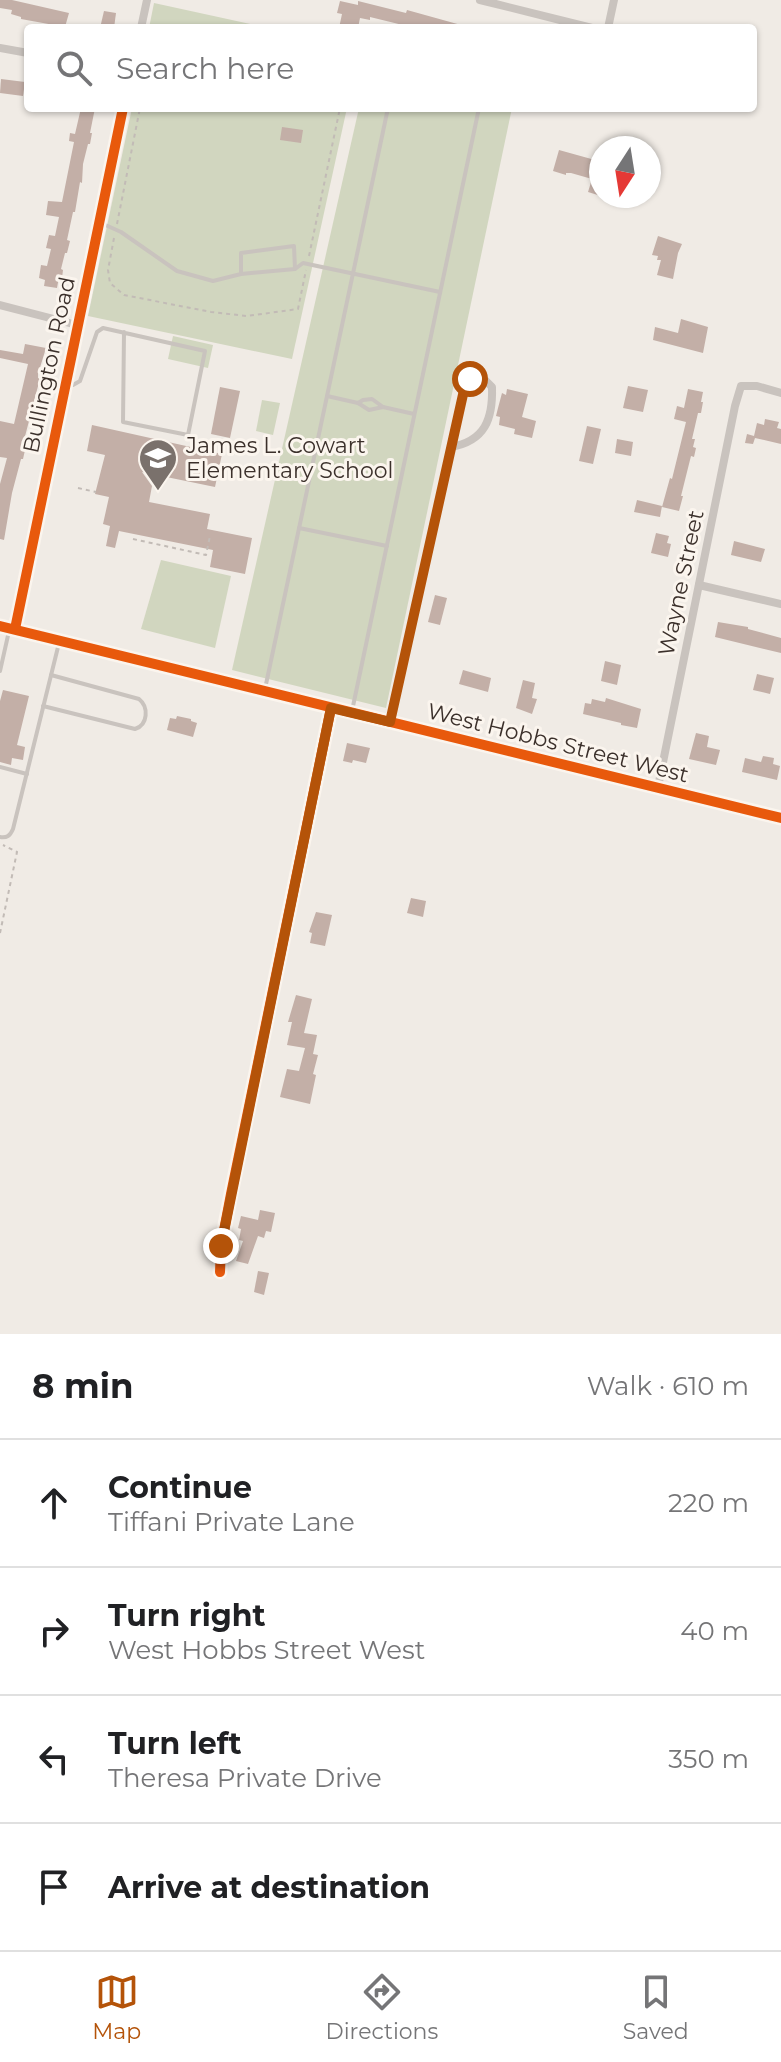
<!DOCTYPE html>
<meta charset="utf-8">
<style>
:root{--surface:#fff;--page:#f6f6f6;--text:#202124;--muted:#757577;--line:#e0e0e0;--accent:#b45309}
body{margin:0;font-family:Montserrat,sans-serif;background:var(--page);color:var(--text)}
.compass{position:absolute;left:589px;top:136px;width:72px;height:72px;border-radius:50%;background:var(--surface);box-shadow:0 2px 6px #0004;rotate:192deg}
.stop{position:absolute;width:24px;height:24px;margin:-18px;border:6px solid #b45309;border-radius:50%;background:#fff}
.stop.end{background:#b45309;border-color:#fff;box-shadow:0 2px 8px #0008}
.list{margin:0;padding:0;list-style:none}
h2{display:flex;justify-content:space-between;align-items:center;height:104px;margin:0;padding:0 32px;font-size:34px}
h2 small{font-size:26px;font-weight:400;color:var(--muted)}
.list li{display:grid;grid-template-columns:52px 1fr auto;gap:24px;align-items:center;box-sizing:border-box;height:128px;padding:0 32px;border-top:2px solid var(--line)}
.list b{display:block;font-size:30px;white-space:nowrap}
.list p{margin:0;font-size:26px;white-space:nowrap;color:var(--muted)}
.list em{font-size:26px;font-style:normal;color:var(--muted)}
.icon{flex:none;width:44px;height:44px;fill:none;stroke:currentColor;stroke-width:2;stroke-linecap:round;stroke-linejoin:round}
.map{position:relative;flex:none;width:781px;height:1334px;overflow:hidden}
.search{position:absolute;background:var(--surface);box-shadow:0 2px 6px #0004;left:24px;right:24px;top:24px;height:88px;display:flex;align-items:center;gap:20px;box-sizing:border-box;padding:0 28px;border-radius:8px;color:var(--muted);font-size:30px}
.sheet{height:616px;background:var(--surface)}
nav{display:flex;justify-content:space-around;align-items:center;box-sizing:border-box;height:112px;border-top:2px solid var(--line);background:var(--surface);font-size:22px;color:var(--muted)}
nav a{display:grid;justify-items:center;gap:4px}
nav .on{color:var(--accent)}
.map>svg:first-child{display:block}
</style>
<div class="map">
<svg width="781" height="1334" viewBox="0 0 781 1334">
<rect width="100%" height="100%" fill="#f0ebe5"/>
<g fill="#d1d6bf">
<polygon points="154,3 268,28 149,28"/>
<polygon points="132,108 347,108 292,359 88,316"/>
<polygon points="359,108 512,108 386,708 232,670"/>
<polygon points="173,336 213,345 208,368 168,359"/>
<polygon points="262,400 280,403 273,435 256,431"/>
<polygon points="161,560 231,576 215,648 141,629"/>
</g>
<g fill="#c3afa7">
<polygon points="0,0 12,0 69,13 65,27 21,19 21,17 11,14 12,10 0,8"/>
<polygon points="340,1 358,5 358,1 406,13 407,10 461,25 461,28 415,28 370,17 370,20 360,18 358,28 339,28 342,14 337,13"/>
<polygon points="104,11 116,13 114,28 100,28"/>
<polygon points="1,79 25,82 23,96 0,93"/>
<polygon points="81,108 95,108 90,133 92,133 90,144 88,144 83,164 82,183 80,182 75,212 73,212 67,240 70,241 67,253 65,253 61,269 63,270 62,278 59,277 57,288 44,286 45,280 39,278 41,265 47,266 51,249 46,248 49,235 55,236 59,217 46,215 48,201 62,202 74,142 69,141 70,133 75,134"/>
<polygon points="282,127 303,130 301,143 280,140"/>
<polygon points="559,150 595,160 593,168 596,169 594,178 601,180 601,196 588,192 592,179 571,173 566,173 566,175 553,171"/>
<polygon points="658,236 682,244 678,253 673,279 657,275 661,260 657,260 658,256 652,255"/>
<polygon points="681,319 708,327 703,353 653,340 655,327 678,333"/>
<polygon points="25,344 46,348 38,374 38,378 40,379 32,408 34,409 31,422 29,421 23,444 23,449 25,450 23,459 21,459 12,493 4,540 0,539 0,484 7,458 0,457 0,421 14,424 28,364 0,358 0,350 23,354"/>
<polygon points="628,386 648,390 643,412 623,408"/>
<polygon points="220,387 240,391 230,438 211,434"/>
<polygon points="507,389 528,394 522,417 536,421 532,438 514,434 515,429 499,425 500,417 496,416 498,408 502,393 506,395"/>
<polygon points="688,389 703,392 701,402 703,402 701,413 698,413 692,439 695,439 693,447 696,448 694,457 691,456 681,496 683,496 679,511 662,507 670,478 672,479 686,422 674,419 677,406 684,408"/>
<polygon points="765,419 779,422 777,428 781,429 781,444 755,438 753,444 745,443 747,434 754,436 757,423 764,425"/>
<polygon points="92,425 222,454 215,487 142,472 152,486 149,502 210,514 207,529 252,538 245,574 210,567 213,550 119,531 115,548 106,546 110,526 103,524 109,497 95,494 105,455 87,451"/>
<polygon points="587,426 601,429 593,464 579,461"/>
<polygon points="617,439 633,442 631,456 615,453"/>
<polygon points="637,500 662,506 660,517 634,512"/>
<polygon points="656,533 669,536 667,543 671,544 668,557 651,553"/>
<polygon points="734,541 765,549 761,562 731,555"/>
<polygon points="435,595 447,598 440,625 428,622"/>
<polygon points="718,622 748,627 748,629 781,638 781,653 715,637"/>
<polygon points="605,661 621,665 617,685 601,681"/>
<polygon points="463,670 491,678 488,692 459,684"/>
<polygon points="757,674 774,678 770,694 753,690"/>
<polygon points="523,680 535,683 532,698 537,699 532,714 516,708"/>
<polygon points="3,690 29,696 17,745 25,747 23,760 12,758 11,765 0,762 0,701"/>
<polygon points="606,698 641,709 637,728 621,725 621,723 583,714 585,703 591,704 592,699 605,702"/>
<polygon points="177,716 191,719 191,721 197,723 193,737 167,730 170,718 176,719"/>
<polygon points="696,733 709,736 707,747 720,750 716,765 689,759"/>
<polygon points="347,743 370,748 366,763 353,760 352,763 343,761"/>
<polygon points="763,756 774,758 773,764 780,766 777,780 742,772 745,758 761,762"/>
<polygon points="411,898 426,901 423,917 407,913"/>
<polygon points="316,912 332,915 325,946 310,943 312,933 309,932"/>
<polygon points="296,995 312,999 304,1033 317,1035 313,1054 318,1055 313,1074 316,1075 310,1104 280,1097 287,1069 299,1071 305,1048 287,1045 292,1022 288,1022"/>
<polygon points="260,1210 275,1213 271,1232 266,1231 264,1238 258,1236 248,1264 236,1261 243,1241 239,1240 241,1229 238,1228 241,1216 258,1220"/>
<polygon points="258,1271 269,1273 264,1295 254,1292"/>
</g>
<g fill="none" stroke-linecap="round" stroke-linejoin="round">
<g stroke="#c2bbb6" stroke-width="2" stroke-dasharray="4 4" stroke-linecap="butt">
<polyline points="117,224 140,108"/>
<polyline points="114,238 108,270 110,283 124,295 211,312 247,316 298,309 306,270"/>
<polyline points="309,256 340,108"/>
<polyline points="78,488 96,492"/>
<polyline points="133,539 206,555 210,536"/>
<polyline points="0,933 17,852 3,845"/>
</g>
<g stroke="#c9c3be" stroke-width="4">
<polyline points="101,223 121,232 177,271 213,281 241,274 295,269 294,246 241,253 241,274"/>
<polyline points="295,269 303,263 440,292"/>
<polyline points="73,385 80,381 97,332 103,328 205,351 188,435 123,422 124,332"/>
<polyline points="327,396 358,403 369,410 383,407 414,414"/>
<polyline points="358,403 363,400 372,399 383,407"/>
<polyline points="299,528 387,546"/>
<polyline points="0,671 9,631"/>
<polyline points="265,689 388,108"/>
<path d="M43,706l92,23c13,-4 14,-22 4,-30l-88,-24"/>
<polyline points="352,711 479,108"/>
<polyline points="0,767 27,774"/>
<path d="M0,837c7,1 10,-1 13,-8l46,-186"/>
</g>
<g stroke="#c9c3be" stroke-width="8">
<polyline points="480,0 592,28"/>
<polyline points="141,28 147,0"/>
<polyline points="608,28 614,0"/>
<polyline points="0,48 28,53"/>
<polyline points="0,305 77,325"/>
<path d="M482,377l10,10c1,32 -7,54 -41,60l13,-57 6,-11z"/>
<polyline points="699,585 781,604"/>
<polyline points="15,629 123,108"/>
<polyline points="390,722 451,447"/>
<polyline points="658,787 735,406 741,386 757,386 781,393"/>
<polyline points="220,1272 221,1246 231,1194 331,708"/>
</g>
<polyline stroke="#bab3ae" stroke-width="12" points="0,626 781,818"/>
<defs>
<g id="cycleway">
<polyline points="0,626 781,818"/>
<polyline points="15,629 123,108"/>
<polyline points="220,1272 221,1246 231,1194 331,708"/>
</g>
</defs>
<use href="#cycleway" stroke="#fbf5ee" stroke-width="15"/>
<use href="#cycleway" stroke="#e8590c" stroke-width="10"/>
</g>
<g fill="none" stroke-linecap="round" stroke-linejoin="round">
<polyline stroke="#b45309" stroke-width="10" points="221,1246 331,708 390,722 464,390 470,379"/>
</g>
<defs>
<symbol id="school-pin" viewBox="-11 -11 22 30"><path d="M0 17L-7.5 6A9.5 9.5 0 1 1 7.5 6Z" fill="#7a716c" stroke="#fbf5ee"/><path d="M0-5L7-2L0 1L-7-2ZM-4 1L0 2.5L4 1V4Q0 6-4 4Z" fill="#fff"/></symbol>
</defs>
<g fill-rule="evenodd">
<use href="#school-pin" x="136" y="436" width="44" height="60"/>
</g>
<g text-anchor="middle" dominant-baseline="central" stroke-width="6" stroke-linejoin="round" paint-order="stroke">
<g font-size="22" fill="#3b302b" stroke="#fbf5ee">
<text transform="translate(49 365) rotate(-78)">Bullington Road</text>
<text transform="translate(681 583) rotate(-78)">Wayne Street</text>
<text transform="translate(558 743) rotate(14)">West Hobbs Street West</text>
</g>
<g font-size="22" fill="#3b302b" stroke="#fbf5ee" text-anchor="start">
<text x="186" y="445">James L. Cowart<tspan x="186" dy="25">Elementary School</tspan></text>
</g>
</g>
</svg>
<svg class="compass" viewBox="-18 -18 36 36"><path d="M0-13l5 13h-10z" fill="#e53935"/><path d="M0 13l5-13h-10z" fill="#757577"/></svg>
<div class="stop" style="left:470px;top:379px"></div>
<div class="stop end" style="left:221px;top:1246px"></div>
<div class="search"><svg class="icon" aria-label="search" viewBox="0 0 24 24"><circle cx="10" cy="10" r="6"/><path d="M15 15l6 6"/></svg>Search here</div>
</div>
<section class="sheet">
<h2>8 min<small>Walk · 610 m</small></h2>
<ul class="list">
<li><svg class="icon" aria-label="ahead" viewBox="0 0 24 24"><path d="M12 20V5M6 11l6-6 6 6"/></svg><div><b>Continue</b><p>Tiffani Private Lane</p></div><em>220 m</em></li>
<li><svg class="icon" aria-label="right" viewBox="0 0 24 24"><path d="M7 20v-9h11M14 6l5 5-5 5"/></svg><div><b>Turn right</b><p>West Hobbs Street West</p></div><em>40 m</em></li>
<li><svg class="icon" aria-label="left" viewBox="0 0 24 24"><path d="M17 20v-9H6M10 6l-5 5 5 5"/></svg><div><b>Turn left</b><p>Theresa Private Drive</p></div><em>350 m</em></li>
<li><svg class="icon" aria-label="arrive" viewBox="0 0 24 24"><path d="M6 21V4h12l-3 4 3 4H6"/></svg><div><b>Arrive at destination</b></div></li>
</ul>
</section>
<nav>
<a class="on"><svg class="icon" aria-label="map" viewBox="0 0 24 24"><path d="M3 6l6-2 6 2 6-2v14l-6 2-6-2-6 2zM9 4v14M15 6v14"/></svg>Map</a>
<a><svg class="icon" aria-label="directions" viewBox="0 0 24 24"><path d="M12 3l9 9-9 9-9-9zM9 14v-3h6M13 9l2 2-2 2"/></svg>Directions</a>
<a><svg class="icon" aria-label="saved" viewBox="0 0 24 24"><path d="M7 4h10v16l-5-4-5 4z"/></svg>Saved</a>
</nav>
